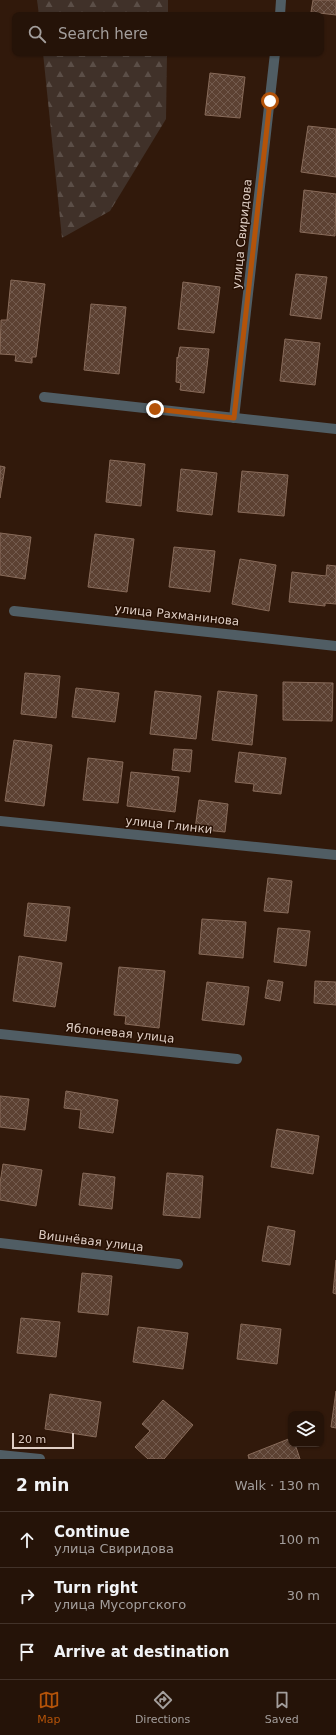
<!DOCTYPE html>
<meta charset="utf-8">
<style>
:root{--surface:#251308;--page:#312016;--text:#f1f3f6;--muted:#a39e9c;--line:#423229;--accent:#b45309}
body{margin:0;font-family:"DejaVu Sans",sans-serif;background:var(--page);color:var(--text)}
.controls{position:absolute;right:12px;bottom:12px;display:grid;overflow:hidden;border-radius:8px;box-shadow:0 1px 3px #0004}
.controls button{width:36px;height:36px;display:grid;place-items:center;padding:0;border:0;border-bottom:1px solid var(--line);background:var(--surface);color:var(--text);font:20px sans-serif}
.scale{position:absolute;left:12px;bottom:10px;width:62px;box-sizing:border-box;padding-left:4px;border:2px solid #dfcec5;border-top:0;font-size:11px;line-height:14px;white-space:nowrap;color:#dfcec5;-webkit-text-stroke:3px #271003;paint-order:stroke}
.stop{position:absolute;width:12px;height:12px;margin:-9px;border:3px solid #b45309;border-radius:50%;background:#fff}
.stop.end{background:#b45309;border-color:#fff;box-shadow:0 1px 4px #0008}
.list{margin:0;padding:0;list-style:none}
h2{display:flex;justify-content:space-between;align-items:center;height:52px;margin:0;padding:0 16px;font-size:17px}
h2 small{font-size:13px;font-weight:400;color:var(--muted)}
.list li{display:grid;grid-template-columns:26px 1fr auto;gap:12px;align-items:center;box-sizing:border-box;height:56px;padding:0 16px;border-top:1px solid var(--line)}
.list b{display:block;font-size:15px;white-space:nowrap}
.list p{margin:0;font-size:13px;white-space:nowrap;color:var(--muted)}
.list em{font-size:13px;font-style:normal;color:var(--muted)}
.icon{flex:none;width:22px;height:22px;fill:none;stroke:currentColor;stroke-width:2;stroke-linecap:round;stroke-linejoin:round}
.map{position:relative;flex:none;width:336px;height:1459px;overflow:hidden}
.search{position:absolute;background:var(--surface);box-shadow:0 1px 3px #0004;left:12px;right:12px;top:12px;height:44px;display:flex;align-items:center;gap:10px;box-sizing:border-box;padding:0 14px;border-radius:8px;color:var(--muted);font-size:15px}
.sheet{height:220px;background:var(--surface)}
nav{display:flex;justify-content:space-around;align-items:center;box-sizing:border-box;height:56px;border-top:1px solid var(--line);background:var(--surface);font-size:11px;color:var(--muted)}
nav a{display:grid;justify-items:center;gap:2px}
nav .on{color:var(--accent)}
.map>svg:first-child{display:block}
</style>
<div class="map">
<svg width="336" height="1459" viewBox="0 0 336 1459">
<defs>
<pattern id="forest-firs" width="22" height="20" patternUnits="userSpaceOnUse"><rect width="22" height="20" fill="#403129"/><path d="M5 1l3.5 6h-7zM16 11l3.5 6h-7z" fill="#5b4e47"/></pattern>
<pattern id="building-cross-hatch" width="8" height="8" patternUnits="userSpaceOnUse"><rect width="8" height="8" fill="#5c4132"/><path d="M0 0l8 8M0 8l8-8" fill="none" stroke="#735b4e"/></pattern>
</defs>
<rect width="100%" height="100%" fill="#31190b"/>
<g fill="url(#forest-firs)">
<polygon points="37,0 168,0 168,15 39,15"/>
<polygon points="43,53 167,53 166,119 110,211 62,238"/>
</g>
<g fill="url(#building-cross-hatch)" stroke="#886b5a">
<polygon points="313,0 336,0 336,15 311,12"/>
<polygon points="210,73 245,77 240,118 205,115"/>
<polygon points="308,126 336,129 336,177 301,172"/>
<polygon points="304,190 336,194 335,236 300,232"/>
<polygon points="296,274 327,277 321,319 290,315"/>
<polygon points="11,280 45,284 36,357 32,357 32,363 15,361 16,355 0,354 1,320 7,320"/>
<polygon points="183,282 220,287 214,333 178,329"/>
<polygon points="91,304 126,307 119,374 84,370"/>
<polygon points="285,339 320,343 315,385 280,381"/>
<polygon points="180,347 209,349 204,393 180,390 181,383 176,382 177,357 178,358"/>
<polygon points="110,460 145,464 141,506 106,502"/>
<polygon points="0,466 5,467 0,498"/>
<polygon points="181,469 217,473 212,515 177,511"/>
<polygon points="242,471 288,475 284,516 238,512"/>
<polygon points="0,533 31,537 25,579 0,575"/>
<polygon points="95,534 134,539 127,592 88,587"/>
<polygon points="174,547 215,551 210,592 169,587"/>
<polygon points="240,559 276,565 269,611 232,604"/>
<polygon points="327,565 336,566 336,604 325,603 325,606 289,602 292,572 326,576"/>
<polygon points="25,673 60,676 56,718 21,714"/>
<polygon points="283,682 333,683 332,721 283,720"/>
<polygon points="76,688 119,693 115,722 72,717"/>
<polygon points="155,691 201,696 196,739 150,734"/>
<polygon points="218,691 257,695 252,745 212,740"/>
<polygon points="14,740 52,745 44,806 5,801"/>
<polygon points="174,749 192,750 190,772 172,770"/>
<polygon points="239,752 286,758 281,794 253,791 254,784 235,782"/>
<polygon points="88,758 123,762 118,803 83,800"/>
<polygon points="131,772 179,777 175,812 127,806"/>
<polygon points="199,800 228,804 225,832 195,829"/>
<polygon points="268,878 292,881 288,913 264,911"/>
<polygon points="28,903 70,907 66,941 24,936"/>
<polygon points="202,919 246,922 243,958 199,954"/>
<polygon points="278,928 310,931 306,966 274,962"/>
<polygon points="19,956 62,963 55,1007 13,1001"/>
<polygon points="119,967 165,971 159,1028 125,1024 126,1016 114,1015"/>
<polygon points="268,980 283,982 280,1001 265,998"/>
<polygon points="315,981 336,982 336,1005 314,1003"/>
<polygon points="207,982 249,987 244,1025 202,1020"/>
<polygon points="66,1091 118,1100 113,1133 79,1128 81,1110 64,1108"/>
<polygon points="0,1096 29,1099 25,1130 0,1127"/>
<polygon points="277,1129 319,1136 313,1174 271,1167"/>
<polygon points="3,1164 42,1170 36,1206 0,1200 0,1183"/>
<polygon points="83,1173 115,1177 112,1209 79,1205"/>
<polygon points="167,1173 203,1176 200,1218 163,1215"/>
<polygon points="268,1226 295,1231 290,1265 262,1261"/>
<polygon points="336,1260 336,1294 333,1293"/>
<polygon points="82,1273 112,1276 108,1315 78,1312"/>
<polygon points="21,1318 60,1322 56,1357 17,1353"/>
<polygon points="241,1324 281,1329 277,1364 237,1359"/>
<polygon points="138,1327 188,1333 183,1369 133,1362"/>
<polygon points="336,1391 336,1428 331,1427"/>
<polygon points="50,1394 101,1402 96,1437 45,1429"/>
<polygon points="163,1400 193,1425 164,1459 148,1459 135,1447 150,1431 142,1424"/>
<polygon points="291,1438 291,1444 295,1444 300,1459 249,1459 248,1455"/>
</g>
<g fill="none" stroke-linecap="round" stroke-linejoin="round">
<g stroke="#505d64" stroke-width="10">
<polyline points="280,15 281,0"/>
<polyline points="44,397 336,429"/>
<polyline points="234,418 275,53"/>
<polyline points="14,611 336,646"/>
<polyline points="0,821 336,855"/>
<polyline points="0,1034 237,1059"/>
<polyline points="0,1243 178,1264"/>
<polyline points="0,1455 40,1459"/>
</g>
</g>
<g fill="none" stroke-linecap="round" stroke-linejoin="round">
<polyline stroke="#b45309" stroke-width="5" points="155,409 234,418 270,101"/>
</g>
<g text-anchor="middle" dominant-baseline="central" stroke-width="3" stroke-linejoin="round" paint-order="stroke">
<g font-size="12" fill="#dfcec5" stroke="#271003">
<text transform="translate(242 234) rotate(-84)">улица Свиридова</text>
<text transform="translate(177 615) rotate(6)">улица Рахманинова</text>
<text transform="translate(169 825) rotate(6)">улица Глинки</text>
<text transform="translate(120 1033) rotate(6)">Яблоневая улица</text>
<text transform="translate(91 1241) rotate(7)">Вишнёвая улица</text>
</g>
</g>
</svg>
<div class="controls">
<button><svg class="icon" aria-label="layers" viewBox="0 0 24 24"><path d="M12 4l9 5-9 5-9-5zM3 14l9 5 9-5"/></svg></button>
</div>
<div class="scale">20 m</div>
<div class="stop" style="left:270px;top:101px"></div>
<div class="stop end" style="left:155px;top:409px"></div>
<div class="search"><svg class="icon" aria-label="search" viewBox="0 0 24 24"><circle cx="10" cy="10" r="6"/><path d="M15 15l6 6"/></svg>Search here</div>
</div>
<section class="sheet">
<h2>2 min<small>Walk · 130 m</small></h2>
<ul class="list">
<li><svg class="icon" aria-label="ahead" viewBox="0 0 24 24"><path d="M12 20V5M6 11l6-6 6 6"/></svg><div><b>Continue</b><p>улица Свиридова</p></div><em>100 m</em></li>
<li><svg class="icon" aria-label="right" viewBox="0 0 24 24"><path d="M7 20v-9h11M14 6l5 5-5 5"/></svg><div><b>Turn right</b><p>улица Мусоргского</p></div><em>30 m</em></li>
<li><svg class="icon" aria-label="arrive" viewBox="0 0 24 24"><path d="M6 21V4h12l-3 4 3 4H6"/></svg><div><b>Arrive at destination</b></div></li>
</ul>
</section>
<nav>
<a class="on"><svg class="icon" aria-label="map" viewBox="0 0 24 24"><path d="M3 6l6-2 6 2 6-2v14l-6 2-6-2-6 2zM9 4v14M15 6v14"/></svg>Map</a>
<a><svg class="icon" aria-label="directions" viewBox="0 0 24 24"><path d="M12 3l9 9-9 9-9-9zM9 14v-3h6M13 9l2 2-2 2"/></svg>Directions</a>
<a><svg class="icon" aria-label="saved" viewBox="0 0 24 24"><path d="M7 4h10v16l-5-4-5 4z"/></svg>Saved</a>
</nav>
